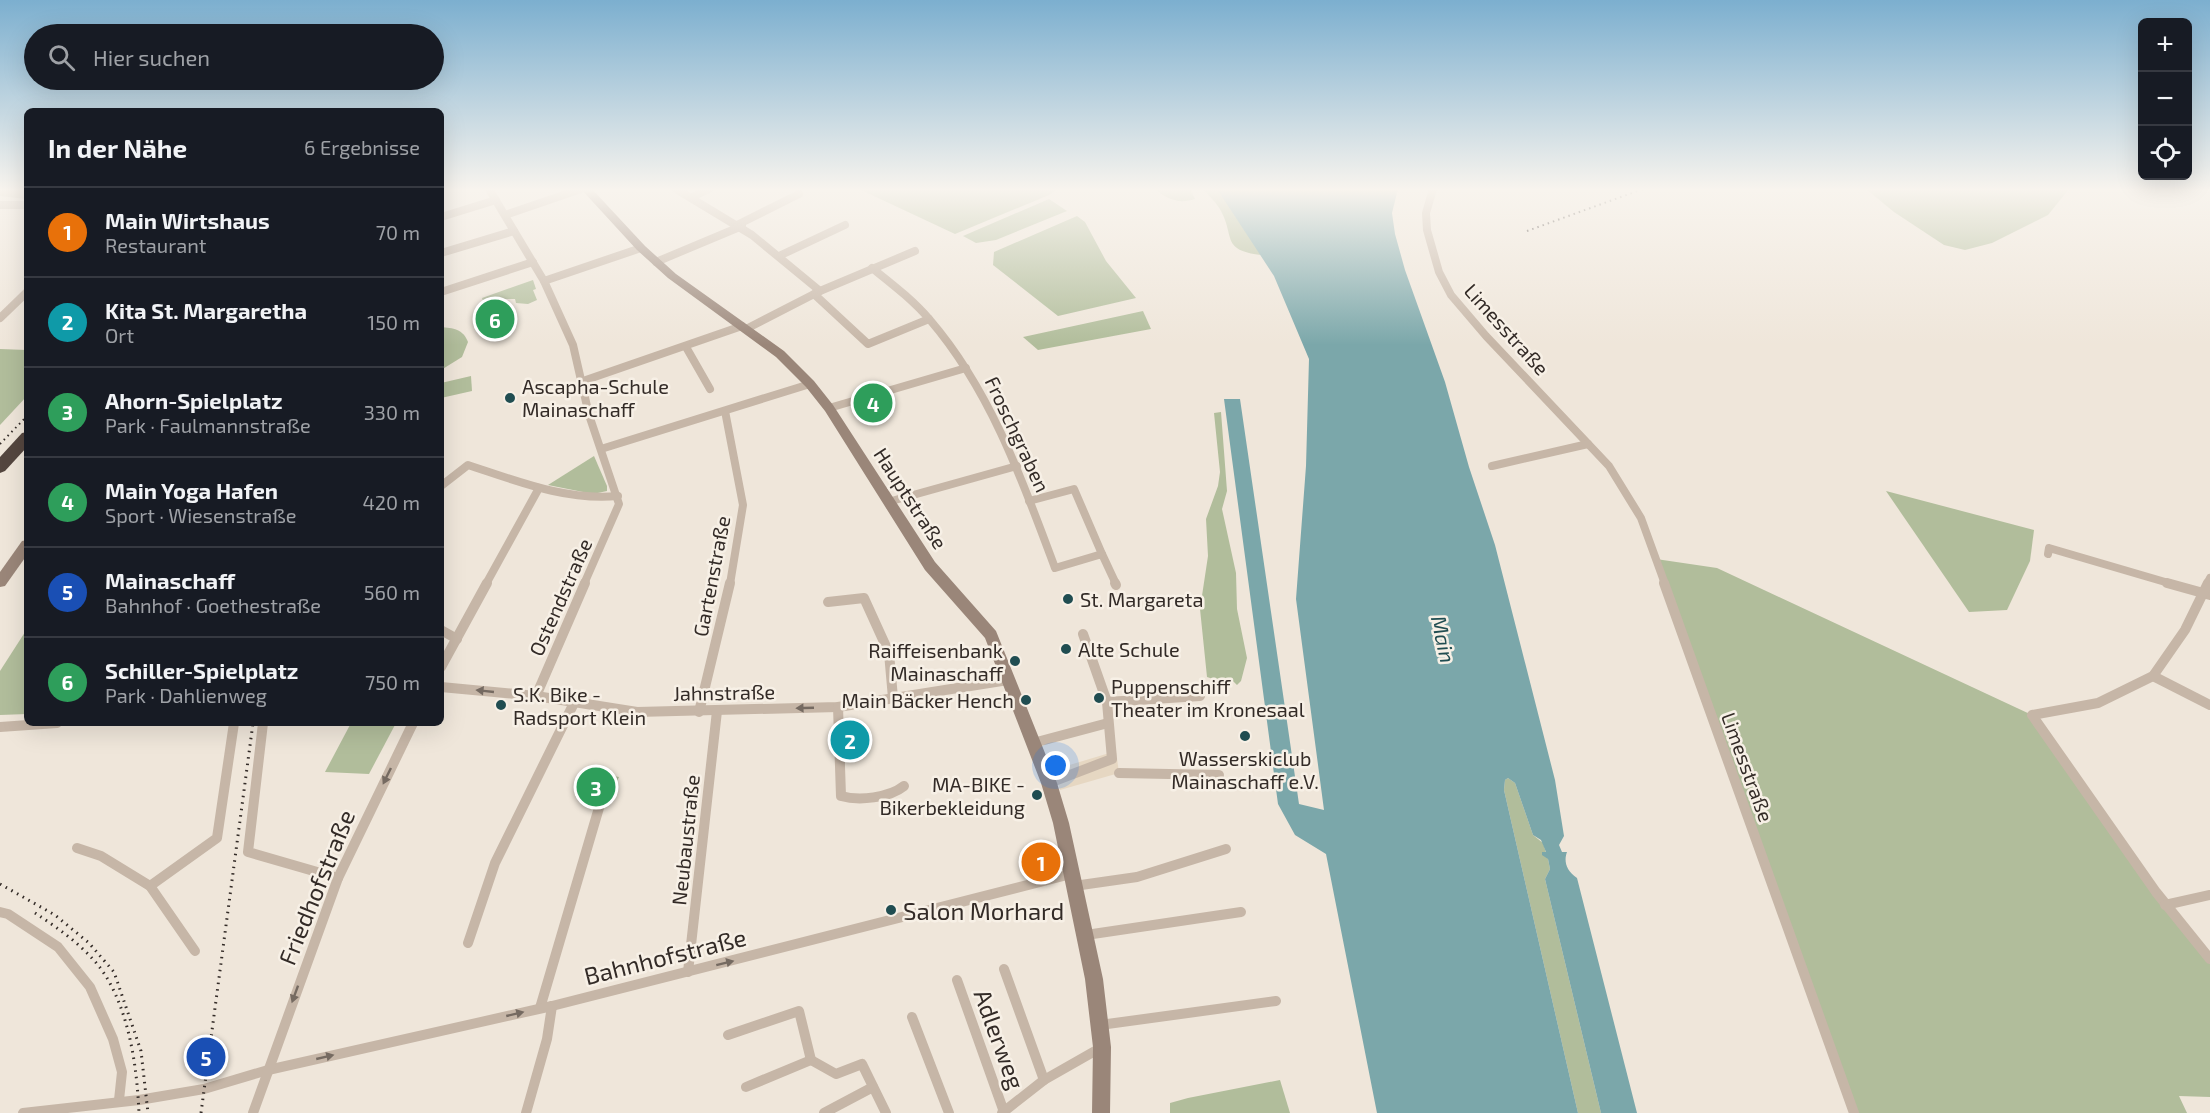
<!DOCTYPE html>
<html lang="de">
<meta charset="utf-8">
<style>
:root{--surface:#171b24;--page:#242831;--text:#f1f3f6;--muted:#9ea1a6;--line:#363941;--accent:#0f766e}
body{margin:0;font-family:"Exo 2",sans-serif;background:var(--page);color:var(--text)}
.controls{position:absolute;right:18px;top:18px;display:grid;overflow:hidden;border-radius:9px;box-shadow:0 6px 24px #0002}
.controls button{width:54px;height:54px;display:grid;place-items:center;padding:0;border:0;border-bottom:2px solid var(--line);background:var(--surface);color:var(--text);font:30px sans-serif}
.you{position:absolute;left:1056px;top:766px;width:21px;height:21px;margin:-15px;border:4px solid #fff;border-radius:50%;background:#1a73e8;box-shadow:0 0 0 9px #1a73e833}
.badge{display:grid;place-items:center;width:39px;height:39px;border-radius:50%;background:var(--accent);color:#fff;font-size:20px;font-weight:700}
.pin{position:absolute;translate:-50% -50%;border:3px solid #fff;box-shadow:0 2px 6px #0006}
.list{margin:0;padding:0;list-style:none}
h2{display:flex;justify-content:space-between;align-items:center;height:78px;margin:0;padding:0 24px;font-size:26px}
h2 small{font-size:20px;font-weight:400;color:var(--muted)}
.list li{display:grid;grid-template-columns:39px 1fr auto;gap:18px;align-items:center;box-sizing:border-box;height:90px;padding:0 24px;border-top:2px solid var(--line)}
.list b{display:block;font-size:22px;white-space:nowrap}
.list p{margin:0;font-size:20px;white-space:nowrap;color:var(--muted)}
.list em{font-size:20px;font-style:normal;color:var(--muted)}
.icon{flex:none;width:33px;height:33px;fill:none;stroke:currentColor;stroke-width:2;stroke-linecap:round;stroke-linejoin:round}
.map{position:relative;flex:none;width:2210px;height:1113px;overflow:hidden}
.search{position:absolute;background:var(--surface);box-shadow:0 6px 24px #0002;left:24px;top:24px;width:420px;height:66px;display:flex;align-items:center;gap:15px;box-sizing:border-box;padding:0 21px;border-radius:33px;color:var(--muted);font-size:22px}
.panel{position:absolute;background:var(--surface);box-shadow:0 6px 24px #0002;left:24px;top:108px;width:420px;height:618px;border-radius:9px}
.map>svg:first-child{display:block}
</style>
<div class="map">
<svg width="2210" height="1113" viewBox="0 0 2210 1113">
<rect width="100%" height="100%" fill="#efe6da"/>
<g fill="#b1bd9b">
<polygon points="859,189 1057,189 1049,195 955,234"/>
<path d="M1155,189h35l5,10c-16,5 -27,1 -40,-10z"/>
<path d="M1203,189h14l3,3 41,63c-40,-5 -26,-18 -40,-44 -4,-8 -12,-15 -18,-22z"/>
<polygon points="1866,189 2069,189 2048,215 1992,243 1965,250 1944,245 1894,212"/>
<polygon points="1049,199 1067,211 996,240 976,243 963,236"/>
<polygon points="1077,216 1085,222 1106,261 1136,298 1058,316 993,265 994,252"/>
<polygon points="533,280 536,289 533,290 537,300 528,304 516,303 515,299 504,299 498,332 493,332 482,298"/>
<polygon points="1143,311 1151,329 1038,350 1023,337"/>
<path d="M441,327c12,1 22,2 27,15l-6,15 -21,13z"/>
<polygon points="0,349 27,350 27,396 0,425"/>
<polygon points="471,376 472,391 441,398 441,383"/>
<polygon points="1221,412 1227,491 1222,509 1236,573 1237,609 1247,658 1241,681 1237,685 1230,678 1213,679 1207,677 1200,609 1208,556 1206,519 1218,486 1220,472 1214,413"/>
<polygon points="594,456 607,486 607,491 593,494 548,485"/>
<polygon points="1886,491 2034,530 2030,561 2007,610 1969,612"/>
<polygon points="1656,559 1717,568 2032,715 2210,959 2210,1097 2179,1096 2187,1113 1854,1113"/>
<polygon points="27,629 27,714 0,715 0,671"/>
<polygon points="351,723 396,723 369,774 325,772"/>
<polygon points="585,771 619,777 607,801 575,797"/>
<polygon points="1508,778 1515,783 1533,835 1543,843 1548,859 1550,869 1545,879 1601,1113 1578,1113 1504,790 1505,780"/>
<polygon points="1280,1080 1290,1113 1170,1113 1170,1103 1188,1098"/>
</g>
<polygon fill="#e6d7c2" points="1116,751 1119,773 1060,790 1053,770"/>
<path fill="#7ba7aa" d="M1217,189h181l-6,24 3,21 10,36 40,112 24,85 26,78 60,235 9,56 -5,9 3,7h5c-3,8 -2,18 10,26l60,235h-36l-56,-234 5,-10 -2,-10 -6,-4v-3h4l-5,-12 -8,-5 -18,-52 -7,-5 -3,2 -1,10 74,323h-201l-51,-259 -31,-19 -17,-31 -54,-405h16l59,405 25,6 -28,-211 10,-133 3,-107 -35,-83z"/>
<g fill="none" stroke-linecap="round" stroke-linejoin="round">
<g stroke="#c6b6a7" stroke-width="8">
<polyline points="489,189 544,281 573,345 589,415 619,504 584,584"/>
<polyline points="676,189 752,235 820,291"/>
<polyline points="1433,189 1426,213 1427,230 1439,272 1451,295 1486,336 1609,466 1641,518 1665,584"/>
<polyline points="0,192 27,195"/>
<polyline points="692,197 709,189"/>
<polyline points="0,205 27,205"/>
<polyline points="505,215 581,189"/>
<polyline points="441,217 496,200"/>
<polyline points="739,224 799,194"/>
<polyline points="441,253 514,231"/>
<polyline points="781,255 845,225"/>
<polyline points="656,262 742,226"/>
<path d="M872,268c20,16 41,32 58,52 61,71 93,162 125,248l47,-14 14,30"/>
<polyline points="544,281 641,248"/>
<polyline points="441,292 533,262"/>
<polyline points="814,294 868,344 929,319"/>
<polyline points="0,318 27,292"/>
<polyline points="746,329 820,291 915,251"/>
<polyline points="686,347 710,389"/>
<polyline points="583,381 742,326"/>
<polyline points="829,408 966,368"/>
<polyline points="725,411 743,505 730,584"/>
<polyline points="601,449 810,384"/>
<polyline points="1492,466 1588,444"/>
<path d="M441,486l27,-21c49,16 98,36 150,31"/>
<polyline points="1029,501 1074,489 1102,554"/>
<polyline points="888,502 1017,466"/>
<polyline points="2048,554 2049,548 2172,584"/>
<polyline points="486,584 539,488"/>
<polyline points="2207,584 2210,578"/>
</g>
<g stroke="#c6b6a7" stroke-width="10">
<polyline points="1115,583 1116,585"/>
<polyline points="1664,583 1854,1113"/>
<polyline points="2167,583 2210,595"/>
<polyline points="2208,583 2185,630 2153,676 2098,703 2032,715 2156,892 2210,959"/>
<polyline points="828,602 864,598 889,653 893,698"/>
<polyline points="441,630 457,639"/>
<polyline points="441,667 487,583"/>
<polyline points="2153,676 2210,705"/>
<polyline points="441,687 536,696 637,712 838,707 1008,680"/>
<polyline points="536,696 585,583"/>
<polyline points="1107,702 1200,696"/>
<path d="M838,707l3,89c18,5 48,2 63,-10"/>
<polyline points="699,712 730,583"/>
<polyline points="263,723 248,852 338,878"/>
<polyline points="0,727 57,723"/>
<polyline points="1033,743 1108,723"/>
<polyline points="1119,773 1219,775"/>
<polyline points="1049,783 1112,759 1107,702 1083,634"/>
<polyline points="77,848 101,856 150,886 195,951"/>
<polyline points="150,886 217,838 234,723"/>
<polyline points="1074,886 1137,877 1226,849"/>
<polyline points="2165,905 2210,895"/>
<polyline points="0,912 8,914 58,947 90,987 113,1039 122,1072 119,1100"/>
<polyline points="1086,935 1241,912"/>
<polyline points="468,943 495,863 574,703"/>
<polyline points="1004,969 1044,1080"/>
<polyline points="688,972 717,711"/>
<polyline points="957,980 1004,1112"/>
<polyline points="540,1008 601,801"/>
<polyline points="912,1017 949,1113"/>
<polyline points="1100,1025 1276,1001"/>
<polyline points="728,1035 799,1011 811,1060"/>
<polyline points="811,1060 836,1074 862,1064 886,1113"/>
<polyline points="746,1087 811,1060"/>
<polyline points="23,1113 139,1100 204,1089 268,1070 552,1006 1071,874"/>
<polyline points="253,1113 338,878 413,723"/>
<polyline points="526,1113 547,1039 552,1006"/>
<polyline points="824,1113 873,1087"/>
<polyline points="1002,1113 1044,1080 1102,1047"/>
</g>
<g fill="#9a8679" fill-rule="evenodd">
<polygon points="581,189 592,189 645,246 676,274 784,351 814,381 833,405 935,562 996,631 1057,783 1069,823 1103,979 1111,1047 1110,1113 1092,1113 1093,1047 1085,979 1053,823 1041,783 985,638 925,570 825,411 806,387 776,357 668,278 637,250"/>
<polygon points="27,540 27,555 5,586 0,587 0,572 22,541"/>
</g>
<polygon fill="#54463f" fill-rule="evenodd" points="27,432 27,447 5,471 0,473 0,457 22,433"/>
<g stroke="#332b27" stroke-width="2" stroke-dasharray="1.5 4" stroke-linecap="butt">
<polyline points="1527,231 1643,189"/>
<polyline points="0,444 27,416"/>
</g>
<g stroke="#332b27" stroke-width="3" stroke-dasharray="1.5 5" stroke-linecap="butt">
<polyline points="0,884 55,915 89,943 114,972 141,1051 148,1113"/>
<path d="M35,913c26,17 56,38 72,65 23,39 30,90 32,135"/>
<polyline points="201,1113 253,723"/>
</g>
</g>
<defs><path id="oneway-solid" d="M-6-.8H1V-3.2L6.5 0L1 3.2V.8H-6Z" transform="scale(1.5)"/></defs>
<g fill="#756a61">
<use href="#oneway-solid" transform="translate(485 691) rotate(-174)"/>
<use href="#oneway-solid" transform="translate(805 708) rotate(178)"/>
<use href="#oneway-solid" transform="translate(387 776) rotate(116)"/>
<use href="#oneway-solid" transform="translate(725 963) rotate(-14)"/>
<use href="#oneway-solid" transform="translate(295 994) rotate(110)"/>
<use href="#oneway-solid" transform="translate(515 1014) rotate(-13)"/>
<use href="#oneway-solid" transform="translate(325 1057) rotate(-13)"/>
</g>
<linearGradient id="sky" x2="0" y2="1"><stop stop-color="#7cafcf"/><stop offset="0.55" stop-color="#f8f4ee"/><stop offset="1" stop-color="#f8f4ee" stop-opacity="0"/></linearGradient>
<rect width="2210" height="345" fill="url(#sky)"/>
<g fill="#204d51" stroke="#f7f0e6" stroke-width="2">
<circle cx="510" cy="398" r="6"/>
<circle cx="1068" cy="599" r="6"/>
<circle cx="1066" cy="649" r="6"/>
<circle cx="1015" cy="661" r="6"/>
<circle cx="1099" cy="698" r="6"/>
<circle cx="1026" cy="700" r="6"/>
<circle cx="501" cy="705" r="6"/>
<circle cx="1245" cy="736" r="6"/>
<circle cx="1037" cy="795" r="6"/>
<circle cx="891" cy="910" r="6"/>
</g>
<g text-anchor="middle" dominant-baseline="central" stroke-width="5" stroke-linejoin="round" paint-order="stroke">
<g font-size="20" fill="#332b27" stroke="#f7f0e6">
<text transform="translate(1507 329) rotate(48)">Limesstraße</text>
<text transform="translate(1018 434) rotate(65)">Froschgraben</text>
<text transform="translate(911 498) rotate(57)">Hauptstraße</text>
<text transform="translate(711 576) rotate(-79)">Gartenstraße</text>
<text transform="translate(560 597) rotate(-66)">Ostendstraße</text>
<text transform="translate(724 692) rotate(-1)">Jahnstraße</text>
<text transform="translate(1748 767) rotate(70)">Limesstraße</text>
<text transform="translate(685 840) rotate(-84)">Neubaustraße</text>
</g>
<g font-size="20" fill="#332b27" stroke="#f7f0e6" text-anchor="start">
<text x="522" y="386">Ascapha-Schule<tspan x="522" dy="23">Mainaschaff</tspan></text>
<text x="1080" y="599">St. Margareta</text>
<text x="1078" y="649">Alte Schule</text>
<text x="1003" y="650" text-anchor="end">Raiffeisenbank<tspan x="1003" dy="23">Mainaschaff</tspan></text>
<text x="1111" y="686">Puppenschiff<tspan x="1111" dy="23">Theater im Kronesaal</tspan></text>
<text x="513" y="694">S.K. Bike -<tspan x="513" dy="23">Radsport Klein</tspan></text>
<text x="1014" y="700" text-anchor="end">Main Bäcker Hench</text>
<text x="1245" y="758" text-anchor="middle">Wasserskiclub<tspan x="1245" dy="23">Mainaschaff e.V.</tspan></text>
<text x="1025" y="784" text-anchor="end">MA-BIKE -<tspan x="1025" dy="23">Bikerbekleidung</tspan></text>
</g>
<g font-size="21" font-style="italic" fill="#204d51" stroke="#f7f0e6">
<text transform="translate(1444 639) rotate(78)">Main</text>
</g>
<g font-size="24" fill="#332b27" stroke="#f7f0e6">
<text transform="translate(316 887) rotate(-68)">Friedhofstraße</text>
<text transform="translate(665 956) rotate(-14)">Bahnhofstraße</text>
<text transform="translate(1000 1039) rotate(70)">Adlerweg</text>
</g>
<g font-size="24" fill="#332b27" stroke="#f7f0e6" text-anchor="start">
<text x="903" y="910">Salon Morhard</text>
</g>
</g>
</svg>
<div class="controls">
<button>+</button>
<button>−</button>
<button><svg class="icon" aria-label="locate" viewBox="0 0 24 24"><circle cx="12" cy="12" r="6"/><path d="M12 2v4M12 18v4M2 12h4M18 12h4"/></svg></button>
</div>
<div class="you"></div>
<div class="pin badge" style="left:1041px;top:862px;background:#e8710a">1</div>
<div class="pin badge" style="left:850px;top:740px;background:#0f9aa8">2</div>
<div class="pin badge" style="left:596px;top:787px;background:#2e9e5b">3</div>
<div class="pin badge" style="left:873px;top:403px;background:#2e9e5b">4</div>
<div class="pin badge" style="left:206px;top:1057px;background:#1a4fb4">5</div>
<div class="pin badge" style="left:495px;top:319px;background:#2e9e5b">6</div>
<div class="search"><svg class="icon" aria-label="search" viewBox="0 0 24 24"><circle cx="10" cy="10" r="6"/><path d="M15 15l6 6"/></svg>Hier suchen</div>
<section class="panel">
<h2>In der Nähe<small>6 Ergebnisse</small></h2>
<ul class="list">
<li><span class="badge" style="background:#e8710a">1</span><div><b>Main Wirtshaus</b><p>Restaurant</p></div><em>70 m</em></li>
<li><span class="badge" style="background:#0f9aa8">2</span><div><b>Kita St. Margaretha</b><p>Ort</p></div><em>150 m</em></li>
<li><span class="badge" style="background:#2e9e5b">3</span><div><b>Ahorn-Spielplatz</b><p>Park · Faulmannstraße</p></div><em>330 m</em></li>
<li><span class="badge" style="background:#2e9e5b">4</span><div><b>Main Yoga Hafen</b><p>Sport · Wiesenstraße</p></div><em>420 m</em></li>
<li><span class="badge" style="background:#1a4fb4">5</span><div><b>Mainaschaff</b><p>Bahnhof · Goethestraße</p></div><em>560 m</em></li>
<li><span class="badge" style="background:#2e9e5b">6</span><div><b>Schiller-Spielplatz</b><p>Park · Dahlienweg</p></div><em>750 m</em></li>
</ul>
</section>
</div>
